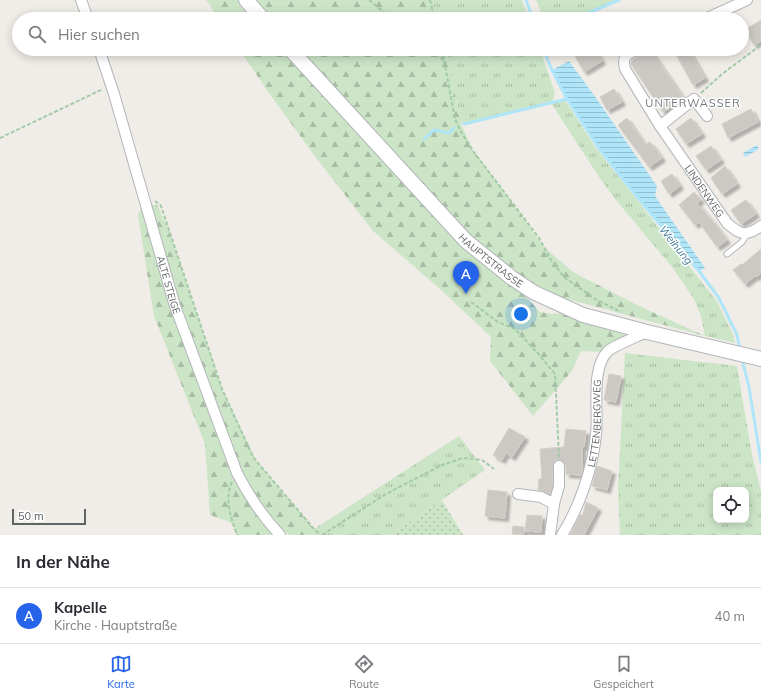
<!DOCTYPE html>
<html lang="de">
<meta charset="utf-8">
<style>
:root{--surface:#fff;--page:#f7f7f7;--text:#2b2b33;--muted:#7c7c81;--line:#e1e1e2;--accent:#2563eb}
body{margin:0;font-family:Mulish,sans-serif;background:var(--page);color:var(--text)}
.controls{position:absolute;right:12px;bottom:12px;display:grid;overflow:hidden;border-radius:8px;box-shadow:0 2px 10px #0003}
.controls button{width:36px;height:36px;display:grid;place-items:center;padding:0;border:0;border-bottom:1px solid var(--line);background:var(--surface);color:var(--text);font:20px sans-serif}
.scale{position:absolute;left:12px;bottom:10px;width:74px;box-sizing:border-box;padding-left:4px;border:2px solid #5f6467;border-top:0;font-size:11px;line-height:14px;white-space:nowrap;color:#5f6467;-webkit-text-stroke:3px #fff;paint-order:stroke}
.you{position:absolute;left:521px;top:314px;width:14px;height:14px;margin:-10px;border:3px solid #fff;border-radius:50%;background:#1a73e8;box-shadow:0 0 0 6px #1a73e833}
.badge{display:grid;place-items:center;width:26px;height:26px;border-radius:50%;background:var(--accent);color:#fff;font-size:13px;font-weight:700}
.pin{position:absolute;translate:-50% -33px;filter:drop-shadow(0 1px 2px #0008)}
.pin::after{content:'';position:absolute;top:21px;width:14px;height:12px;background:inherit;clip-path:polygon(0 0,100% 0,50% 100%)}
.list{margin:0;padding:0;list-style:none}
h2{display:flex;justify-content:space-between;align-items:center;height:52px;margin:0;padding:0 16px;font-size:17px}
h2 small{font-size:13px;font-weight:400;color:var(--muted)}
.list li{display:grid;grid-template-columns:26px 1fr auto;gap:12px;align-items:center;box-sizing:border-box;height:56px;padding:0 16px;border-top:1px solid var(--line)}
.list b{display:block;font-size:15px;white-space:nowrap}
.list p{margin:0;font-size:13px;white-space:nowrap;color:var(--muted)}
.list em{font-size:13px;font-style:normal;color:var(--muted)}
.icon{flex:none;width:22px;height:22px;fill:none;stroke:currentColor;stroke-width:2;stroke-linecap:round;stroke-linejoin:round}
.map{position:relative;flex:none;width:761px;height:535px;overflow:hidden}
.search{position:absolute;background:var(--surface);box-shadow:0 2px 10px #0003;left:12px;right:12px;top:12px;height:44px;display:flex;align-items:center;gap:10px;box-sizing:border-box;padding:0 14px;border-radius:22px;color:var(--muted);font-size:15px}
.sheet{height:108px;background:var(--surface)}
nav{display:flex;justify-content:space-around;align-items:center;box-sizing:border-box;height:56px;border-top:1px solid var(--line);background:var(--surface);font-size:11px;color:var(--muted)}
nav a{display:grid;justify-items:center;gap:2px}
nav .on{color:var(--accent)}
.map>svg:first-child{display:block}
</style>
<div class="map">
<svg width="761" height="535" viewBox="0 0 761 535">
<defs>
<pattern id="grass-tufts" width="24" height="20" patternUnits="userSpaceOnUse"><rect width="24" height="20" fill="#cce5c7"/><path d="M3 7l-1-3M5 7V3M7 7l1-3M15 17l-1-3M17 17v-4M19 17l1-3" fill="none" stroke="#a9bda5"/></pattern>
<pattern id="forest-firs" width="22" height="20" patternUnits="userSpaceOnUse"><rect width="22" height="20" fill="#cce5c7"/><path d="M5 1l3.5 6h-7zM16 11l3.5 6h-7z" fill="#a9bda5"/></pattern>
<pattern id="garden-dots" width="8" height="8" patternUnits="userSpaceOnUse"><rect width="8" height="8" fill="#cce5c7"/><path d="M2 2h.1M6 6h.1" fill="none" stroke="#a9bda5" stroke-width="1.8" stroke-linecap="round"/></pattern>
<pattern id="water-rules" width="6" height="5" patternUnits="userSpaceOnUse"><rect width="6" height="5" fill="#afe5f9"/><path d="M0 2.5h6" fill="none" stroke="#92bdcd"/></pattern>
<filter id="shadow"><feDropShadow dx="3.5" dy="3.5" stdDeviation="1" flood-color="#0004"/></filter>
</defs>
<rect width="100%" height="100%" fill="#f0ede8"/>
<g fill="url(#grass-tufts)" fill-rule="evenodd">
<polygon points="431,0 522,0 529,19 437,19"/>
<polygon points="536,0 620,0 575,19 544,19"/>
<polygon points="446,49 540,49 555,93 552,103 565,100 596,148 716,300 733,334 735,343 705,336 701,316 694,299 672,267 615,199 599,177 551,103 461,124"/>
<path d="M625,353l112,13 15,89 9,36v44h-141l-2,-46zM716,490h30v30h-30z"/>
<polygon points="459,436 485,470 391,535 313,535 314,529"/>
</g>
<g fill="url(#forest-firs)">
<polygon points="206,0 431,0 437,19 219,19"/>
<polygon points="239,49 446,49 461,124 473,150 522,216 543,246 573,272 637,305 705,336 556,296 518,288 540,312 552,314 565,313 633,338 605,352 581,351 572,371 533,416 490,361 491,337 440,289 373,231 317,159 269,93"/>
<polygon points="143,203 157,205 168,228 222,389 257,462 314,529 313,535 289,535 282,529 274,535 237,535 234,525 227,521 210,515 205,444 154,316 138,215"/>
</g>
<polygon fill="url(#garden-dots)" points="442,500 463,535 391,535"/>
<g fill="url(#water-rules)">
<polygon points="569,61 596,98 657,186 655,196 705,268 699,271 598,147 567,99 552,70"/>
<polygon points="757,145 759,149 745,157 743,153"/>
</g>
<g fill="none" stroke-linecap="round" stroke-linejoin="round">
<g stroke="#afe5f9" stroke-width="3">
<polyline points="526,0 533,19"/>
<polyline points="574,19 619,0"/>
<polyline points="543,49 552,70 567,99 598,147 633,192 699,271 719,298 737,335 740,350"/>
<polyline points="464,124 567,99"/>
<polyline points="424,139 434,130 449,133 454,128"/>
<polyline points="742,359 749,387 761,462"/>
</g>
</g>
<g fill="#ccc8c4" stroke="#d4cec7" filter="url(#shadow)">
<polygon points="761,20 761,41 754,45 745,30"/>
<polygon points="582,49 595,49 602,61 584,72 574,54"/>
<polygon points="649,49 650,49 684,99 663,112 631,64 631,61"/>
<polygon points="673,49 688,49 705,78 693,85"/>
<polygon points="614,89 622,102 607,110 600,97"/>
<polygon points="751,109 758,122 728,138 722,124"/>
<polygon points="627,118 645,145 650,142 662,158 649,167 618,125"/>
<polygon points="691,118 702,134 686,144 676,129"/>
<polygon points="711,146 721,160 706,170 696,156"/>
<polygon points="725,166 737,184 722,194 711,178"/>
<polygon points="672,174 680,186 669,194 661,181"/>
<polygon points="694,192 701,200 697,203 714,223 727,240 717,247 699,222 695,225 679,205"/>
<polygon points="746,200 756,214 741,224 731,210"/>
<polygon points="761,249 761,273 756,277 755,276 745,284 733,270 741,264 742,265"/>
<polygon points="609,374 621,376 616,402 604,400"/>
<polygon points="509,428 525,437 512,457 506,453 502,460 493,455"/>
<polygon points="566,429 586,431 584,447 582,447 582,473 581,475 566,474 566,466 564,462 559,460 555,461 553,466 552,485 550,494 544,491 538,490 539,479 542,479 540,449 564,447"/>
<polygon points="597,466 612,471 607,490 592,486"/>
<polygon points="488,490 507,492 505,518 485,516"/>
<polygon points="586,502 598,508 584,535 570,535 580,515 583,515"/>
<polygon points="527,515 542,516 541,532 525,531"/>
<polygon points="513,526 524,527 524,534 512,534"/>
</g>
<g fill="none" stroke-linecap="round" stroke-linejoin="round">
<defs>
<polyline id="lane" points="727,254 742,242 747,234"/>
<g id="street">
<polyline points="81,0 88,19"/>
<polyline points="705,19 747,0"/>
<path id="s1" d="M99,49l15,45 61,212 62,167c12,23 25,43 43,62"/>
<path id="s2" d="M638,49c-12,6 -16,6 -13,20l35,57 67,97c13,12 19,14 34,3"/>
<polyline points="660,126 694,99 707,116"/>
<polyline points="518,494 541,497 554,504"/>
<polyline points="550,535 554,504 559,486 559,466"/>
<path id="s3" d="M562,535c18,-29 31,-68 34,-101 3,-23 -6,-65 12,-83 2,-2 5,-3 8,-5 10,-5 20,-9 31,-14"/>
</g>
<g id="secondary">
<polyline points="246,0 263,19"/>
<path id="s4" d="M290,49l176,192 46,37 21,14 50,23 64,17 114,27"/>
</g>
</defs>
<use href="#lane" stroke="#b3b6b9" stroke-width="7"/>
<use href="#street" stroke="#b3b6b9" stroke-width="12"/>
<use href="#secondary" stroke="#b2b6b9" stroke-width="16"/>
<g stroke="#a3cba8" stroke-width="2" stroke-dasharray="4 2" stroke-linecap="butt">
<polyline points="369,0 392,19"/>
<polyline points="430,0 435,19"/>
<polyline points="432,49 443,60"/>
<polyline points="442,49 455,119 460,130 473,151 539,238 551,260 564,277 595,299 621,312"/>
<polyline points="701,93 722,74 761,45"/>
<polyline points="0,138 103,89"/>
<polyline points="155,201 161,206 222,389 253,457 314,529 320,535"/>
<polyline points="471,302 498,322 515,329 536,351 555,374 559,457"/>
<path d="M232,482c-8,17 -1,36 5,53"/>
<polyline points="322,535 386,494 442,465 463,458 482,460 494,469"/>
</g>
<use href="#lane" stroke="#fff" stroke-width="5"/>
<use href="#street" stroke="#fff" stroke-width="10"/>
<use href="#secondary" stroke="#fff" stroke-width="14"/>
</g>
<g text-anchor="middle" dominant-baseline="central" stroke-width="3" stroke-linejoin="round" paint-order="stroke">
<g font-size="10" fill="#5f6467" stroke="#fff">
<text stroke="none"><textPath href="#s2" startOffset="173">LINDENWEG</textPath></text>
<text stroke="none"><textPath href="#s4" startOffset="292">HAUPTSTRASSE</textPath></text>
<text stroke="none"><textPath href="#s1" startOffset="246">ALTE STEIGE</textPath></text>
<text stroke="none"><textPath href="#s3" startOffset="118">LETTENBERGWEG</textPath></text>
</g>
<g font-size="11" letter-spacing="1" fill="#707679" stroke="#fff">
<text x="693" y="103">UNTERWASSER</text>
</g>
<g font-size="11" font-style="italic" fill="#457d9a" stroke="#fff">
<text transform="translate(676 245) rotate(51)">Weihung</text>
</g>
</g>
</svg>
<div class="controls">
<button><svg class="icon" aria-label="locate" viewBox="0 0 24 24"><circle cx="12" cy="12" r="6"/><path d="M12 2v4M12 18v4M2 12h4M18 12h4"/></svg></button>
</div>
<div class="scale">50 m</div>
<div class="you"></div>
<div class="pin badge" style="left:466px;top:294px">A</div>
<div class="search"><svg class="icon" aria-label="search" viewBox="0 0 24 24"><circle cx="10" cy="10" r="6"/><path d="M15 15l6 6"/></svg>Hier suchen</div>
</div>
<section class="sheet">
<h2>In der Nähe<small></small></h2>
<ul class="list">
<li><span class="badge">A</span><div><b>Kapelle</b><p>Kirche · Hauptstraße</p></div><em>40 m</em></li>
</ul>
</section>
<nav>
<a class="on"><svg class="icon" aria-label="map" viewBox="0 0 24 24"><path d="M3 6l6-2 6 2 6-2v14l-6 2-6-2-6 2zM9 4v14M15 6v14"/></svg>Karte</a>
<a><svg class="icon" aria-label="directions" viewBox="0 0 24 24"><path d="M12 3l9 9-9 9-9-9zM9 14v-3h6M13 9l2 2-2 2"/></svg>Route</a>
<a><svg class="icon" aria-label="saved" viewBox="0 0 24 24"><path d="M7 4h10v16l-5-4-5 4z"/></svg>Gespeichert</a>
</nav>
